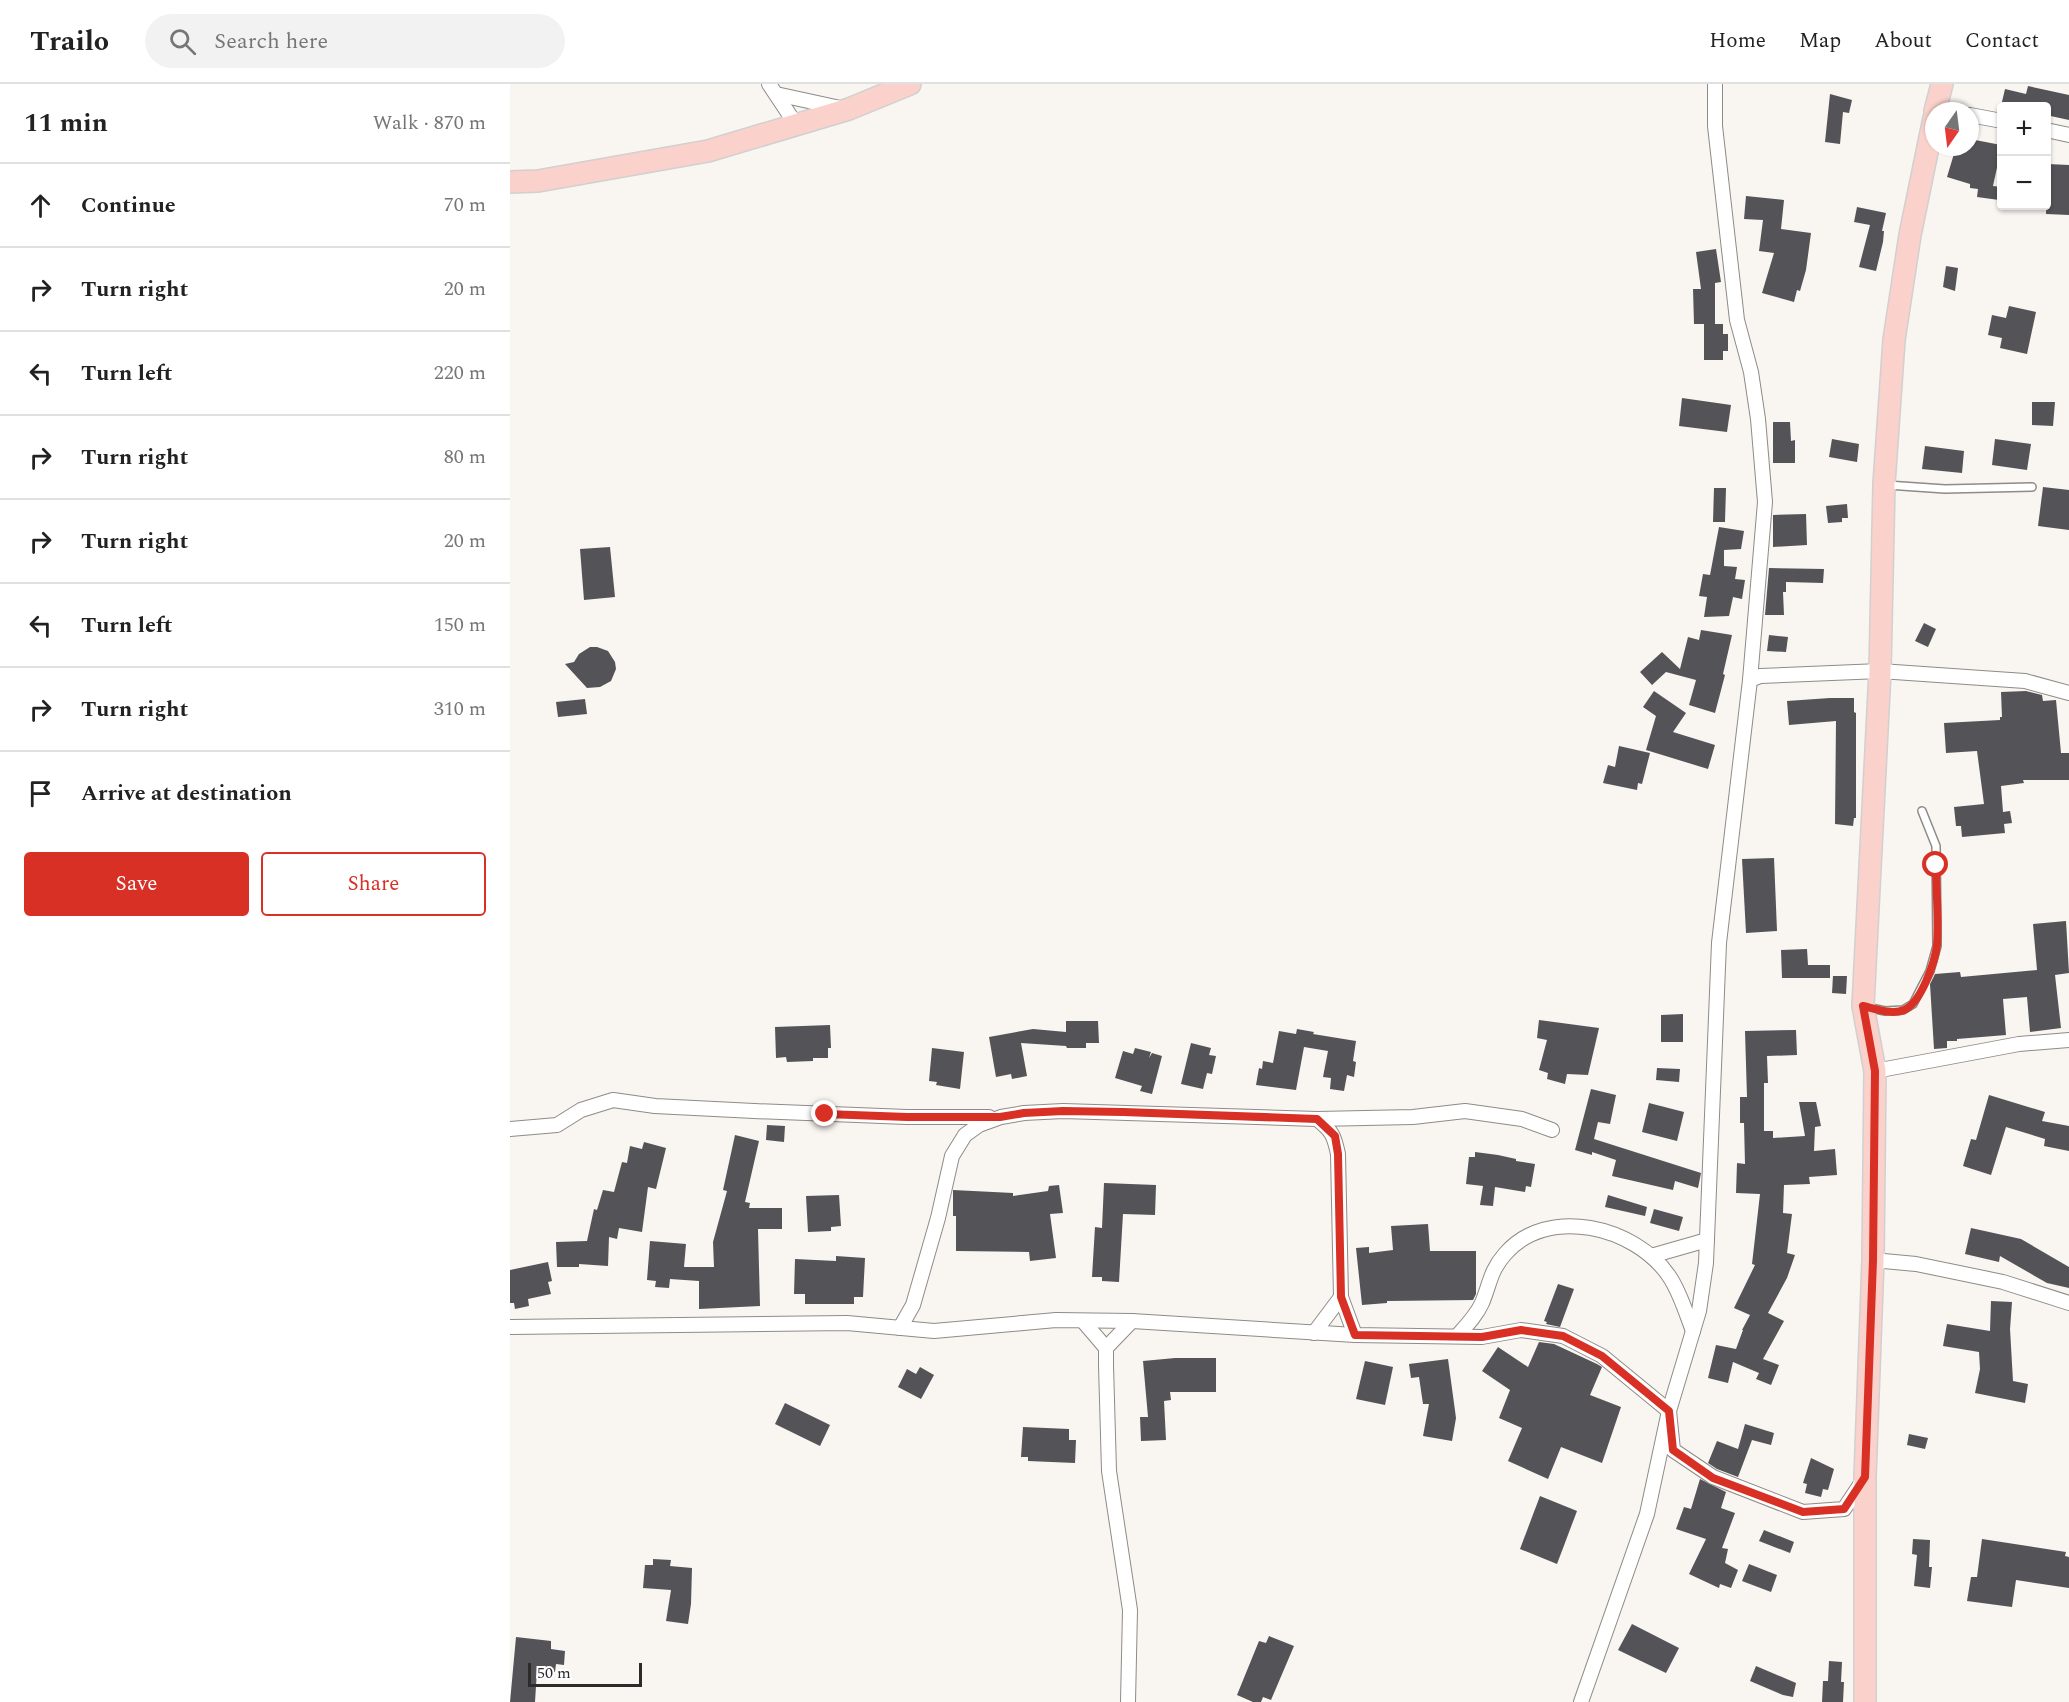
<!DOCTYPE html>
<meta charset="utf-8">
<style>
:root{--surface:#fff;--page:#f2f2f2;--text:#222;--muted:#767676;--line:#e0e0e0;--accent:#d93025}
body{margin:0;font-family:Spectral,serif;background:var(--page);color:var(--text)}
.controls{position:absolute;right:18px;top:18px;display:grid;overflow:hidden;border-radius:6px;box-shadow:0 2px 4px #0004}
.controls button{width:54px;height:54px;display:grid;place-items:center;padding:0;border:0;border-bottom:2px solid var(--line);background:var(--surface);color:var(--text);font:30px sans-serif}
.compass{position:absolute;left:1415px;top:18px;width:54px;height:54px;border-radius:50%;background:var(--surface);box-shadow:0 2px 4px #0004;rotate:194deg}
.scale{position:absolute;left:18px;bottom:15px;width:114px;box-sizing:border-box;padding-left:6px;border:3px solid #2d2b2a;border-top:0;font-size:16px;line-height:21px;white-space:nowrap;color:#2d2b2a;-webkit-text-stroke:4px #fff;paint-order:stroke}
.stop{position:absolute;width:18px;height:18px;margin:-14px;border:4px solid #d93025;border-radius:50%;background:#fff}
.stop.end{background:#d93025;border-color:#fff;box-shadow:0 2px 6px #0008}
.list{margin:0;padding:0;list-style:none}
h2{display:flex;justify-content:space-between;align-items:center;height:78px;margin:0;padding:0 24px;font-size:26px}
h2 small{font-size:20px;font-weight:400;color:var(--muted)}
.list li{display:grid;grid-template-columns:39px 1fr auto;gap:18px;align-items:center;box-sizing:border-box;height:84px;padding:0 24px;border-top:2px solid var(--line)}
.list b{display:block;font-size:22px;white-space:nowrap}
.list em{font-size:20px;font-style:normal;color:var(--muted)}
.actions{display:flex;gap:12px;padding:18px 24px}
.actions a{flex:1;padding:14px 0;border:2px solid var(--accent);border-radius:6px;text-align:center;font-size:21px;color:var(--accent)}
.actions .main{background:var(--accent);color:#fff}
.icon{flex:none;width:33px;height:33px;fill:none;stroke:currentColor;stroke-width:2;stroke-linecap:round;stroke-linejoin:round}
.map{position:relative;flex:none;width:1559px;height:1618px;overflow:hidden}
header{display:flex;align-items:center;gap:36px;box-sizing:border-box;height:84px;padding:0 30px;background:var(--surface);border-bottom:2px solid var(--line)}
header strong{font-size:28px}
nav{display:flex;gap:33px;margin-inline-start:auto;font-size:21px}
.search{width:420px;height:54px;background:var(--page);display:flex;align-items:center;gap:15px;box-sizing:border-box;padding:0 21px;border-radius:33px;color:var(--muted);font-size:22px}
main{display:flex}
aside{flex:1;background:var(--surface)}
.map>svg:first-child{display:block}
</style>
<header>
<strong>Trailo</strong>
<div class="search"><svg class="icon" aria-label="search" viewBox="0 0 24 24"><circle cx="10" cy="10" r="6"/><path d="M15 15l6 6"/></svg>Search here</div>
<nav><a>Home</a><a>Map</a><a>About</a><a>Contact</a></nav>
</header>
<main>
<aside>
<h2>11 min<small>Walk · 870 m</small></h2>
<ul class="list">
<li><svg class="icon" aria-label="ahead" viewBox="0 0 24 24"><path d="M12 20V5M6 11l6-6 6 6"/></svg><div><b>Continue</b></div><em>70 m</em></li>
<li><svg class="icon" aria-label="right" viewBox="0 0 24 24"><path d="M7 20v-9h11M14 6l5 5-5 5"/></svg><div><b>Turn right</b></div><em>20 m</em></li>
<li><svg class="icon" aria-label="left" viewBox="0 0 24 24"><path d="M17 20v-9H6M10 6l-5 5 5 5"/></svg><div><b>Turn left</b></div><em>220 m</em></li>
<li><svg class="icon" aria-label="right" viewBox="0 0 24 24"><path d="M7 20v-9h11M14 6l5 5-5 5"/></svg><div><b>Turn right</b></div><em>80 m</em></li>
<li><svg class="icon" aria-label="right" viewBox="0 0 24 24"><path d="M7 20v-9h11M14 6l5 5-5 5"/></svg><div><b>Turn right</b></div><em>20 m</em></li>
<li><svg class="icon" aria-label="left" viewBox="0 0 24 24"><path d="M17 20v-9H6M10 6l-5 5 5 5"/></svg><div><b>Turn left</b></div><em>150 m</em></li>
<li><svg class="icon" aria-label="right" viewBox="0 0 24 24"><path d="M7 20v-9h11M14 6l5 5-5 5"/></svg><div><b>Turn right</b></div><em>310 m</em></li>
<li><svg class="icon" aria-label="arrive" viewBox="0 0 24 24"><path d="M6 21V4h12l-3 4 3 4H6"/></svg><div><b>Arrive at destination</b></div></li>
</ul>
<div class="actions"><a class="main">Save</a><a>Share</a></div>
</aside>
<div class="map">
<svg width="1559" height="1618" viewBox="0 0 1559 1618">
<rect width="100%" height="100%" fill="#f9f5f1"/>
<g fill="#545357">
<polygon points="1518,2 1559,11 1559,36 1536,31 1536,22 1491,22 1495,5 1516,10"/>
<polygon points="1320,10 1342,16 1339,29 1333,28 1330,60 1315,58"/>
<polygon points="1460,55 1491,61 1491,80 1488,79 1483,102 1491,103 1489,116 1467,113 1468,105 1460,104 1460,100 1437,93 1446,63 1460,63"/>
<polygon points="1538,80 1559,81 1559,131 1536,130"/>
<polygon points="1236,112 1274,116 1271,145 1301,149 1296,186 1290,207 1287,206 1284,218 1252,209 1264,169 1249,167 1253,136 1234,135"/>
<polygon points="1347,123 1376,129 1372,147 1374,147 1373,158 1366,187 1349,183 1360,141 1344,138"/>
<polygon points="1206,165 1211,198 1205,199 1205,240 1184,240 1183,205 1191,205 1186,168"/>
<polygon points="1436,182 1448,184 1445,207 1433,203"/>
<polygon points="1499,222 1526,228 1517,270 1490,264 1492,254 1478,251 1482,231 1496,234"/>
<polygon points="1194,240 1213,240 1213,250 1218,250 1218,267 1213,267 1213,276 1194,276"/>
<polygon points="1172,314 1221,321 1217,348 1169,342"/>
<polygon points="1522,318 1545,318 1543,342 1522,341"/>
<polygon points="1263,338 1280,338 1281,357 1285,356 1285,379 1263,379"/>
<polygon points="1322,355 1349,360 1347,378 1319,373"/>
<polygon points="1485,355 1521,360 1517,386 1482,381"/>
<polygon points="1415,362 1454,367 1452,389 1412,385"/>
<polygon points="1533,403 1559,406 1559,446 1528,442"/>
<polygon points="1204,404 1216,404 1215,438 1203,438"/>
<polygon points="1337,420 1338,434 1332,434 1332,438 1318,439 1316,422"/>
<polygon points="1296,430 1297,461 1263,463 1263,431"/>
<polygon points="1209,443 1234,447 1231,465 1214,466 1214,482 1227,483 1225,495 1235,496 1232,515 1223,513 1219,532 1194,533 1197,513 1189,512 1193,490 1200,491"/>
<polygon points="100,463 105,513 74,516 70,465"/>
<polygon points="1259,484 1314,485 1313,499 1276,498 1276,508 1273,508 1274,531 1255,531"/>
<polygon points="1414,539 1426,545 1418,563 1405,557"/>
<polygon points="1191,546 1222,551 1213,590 1215,591 1205,629 1179,621 1186,596 1156,588 1142,601 1130,588 1152,568 1170,585 1178,553 1189,556"/>
<polygon points="1259,551 1278,553 1276,568 1257,567"/>
<polygon points="80,563 87,563 98,567 105,578 106,585 101,597 90,603 77,604 55,580 64,578 69,570"/>
<polygon points="1144,607 1176,629 1163,648 1205,661 1198,685 1136,666 1146,632 1133,623"/>
<polygon points="1516,607 1532,611 1533,617 1546,616 1551,669 1559,669 1559,696 1513,696 1514,699 1491,702 1493,728 1500,727 1502,739 1494,740 1495,749 1452,753 1451,742 1446,742 1444,723 1474,720 1467,667 1436,669 1434,639 1490,636 1490,633 1492,633 1491,608"/>
<polygon points="1320,614 1344,614 1344,628 1346,629 1346,734 1344,734 1343,742 1325,740 1326,637 1279,641 1277,617"/>
<polygon points="75,615 77,630 48,633 46,618"/>
<polygon points="1109,662 1140,669 1132,700 1128,699 1127,706 1093,699 1098,681 1105,683"/>
<polygon points="1264,774 1267,847 1236,849 1232,775"/>
<polygon points="1556,837 1559,889 1545,891 1551,944 1520,948 1517,913 1493,915 1496,951 1447,955 1447,957 1437,957 1437,964 1424,965 1420,900 1425,890 1450,888 1451,893 1527,886 1523,840"/>
<polygon points="1297,865 1298,881 1320,881 1320,894 1272,894 1271,866"/>
<polygon points="1323,892 1337,892 1336,910 1322,909"/>
<polygon points="1173,930 1173,958 1151,958 1151,931"/>
<polygon points="1029,936 1089,944 1078,991 1057,990 1055,1000 1037,995 1038,989 1029,986 1037,956 1027,954"/>
<polygon points="556,937 588,937 589,959 576,959 576,964 557,964 556,962 511,959 517,992 502,995 501,990 486,993 479,953 523,945 556,948"/>
<polygon points="320,941 321,964 318,964 318,974 303,974 303,977 277,978 276,973 266,974 265,943"/>
<polygon points="787,945 804,948 803,950 846,957 843,977 846,978 844,993 837,991 834,1007 820,1005 821,994 813,993 818,967 794,963 786,1006 746,1001 749,984 752,985 753,977 763,979 769,947 786,950"/>
<polygon points="1286,946 1287,971 1257,972 1258,999 1254,999 1254,1047 1263,1047 1263,1054 1295,1052 1289,1018 1306,1018 1311,1042 1305,1043 1304,1067 1325,1065 1327,1091 1299,1093 1300,1100 1274,1101 1273,1129 1282,1130 1277,1169 1285,1171 1277,1194 1258,1229 1274,1237 1253,1275 1269,1281 1261,1301 1246,1295 1249,1289 1223,1278 1218,1299 1198,1294 1206,1261 1226,1265 1233,1246 1232,1246 1240,1231 1224,1224 1245,1181 1242,1180 1250,1110 1226,1109 1227,1079 1235,1080 1234,1039 1230,1039 1230,1013 1237,1013 1235,947"/>
<polygon points="681,959 701,964 699,971 706,972 702,990 697,989 693,1005 671,1000"/>
<polygon points="422,964 454,968 450,1005 426,1001 427,998 419,997"/>
<polygon points="625,964 641,968 639,974 642,969 652,972 642,1010 630,1007 632,1002 605,994 613,967 623,970"/>
<polygon points="1147,984 1170,985 1169,998 1146,996"/>
<polygon points="1081,1005 1106,1011 1100,1040 1088,1038 1084,1055 1191,1089 1188,1104 1165,1097 1163,1106 1102,1092 1106,1076 1082,1068 1082,1071 1065,1066"/>
<polygon points="1479,1011 1535,1028 1532,1037 1559,1042 1559,1067 1534,1062 1535,1055 1496,1043 1481,1091 1453,1082 1461,1055 1466,1056"/>
<polygon points="1139,1019 1174,1028 1167,1057 1132,1048"/>
<polygon points="257,1041 275,1042 274,1058 256,1056"/>
<polygon points="225,1051 249,1057 235,1118 240,1119 239,1124 272,1124 272,1145 248,1145 250,1222 189,1225 189,1197 160,1195 159,1204 145,1203 146,1197 137,1196 140,1157 176,1160 174,1183 204,1183 203,1158 217,1107 213,1106"/>
<polygon points="134,1058 156,1064 146,1105 138,1103 132,1148 109,1144 107,1155 99,1153 98,1182 69,1180 69,1183 47,1183 46,1158 77,1157 84,1125 87,1126 93,1106 104,1108 112,1078 117,1079 120,1062 132,1065"/>
<polygon points="965,1068 988,1071 1006,1075 1006,1077 1025,1080 1021,1103 1016,1102 1015,1108 985,1103 983,1122 970,1121 973,1102 956,1100 959,1073 965,1073"/>
<polygon points="594,1099 646,1101 645,1131 613,1130 609,1198 592,1197 592,1193 582,1193 585,1143 592,1144"/>
<polygon points="549,1101 553,1129 540,1130 546,1174 520,1177 519,1168 446,1167 446,1132 443,1132 443,1106 503,1109 503,1112 538,1107 539,1102"/>
<polygon points="329,1111 331,1142 321,1143 321,1147 298,1148 296,1112"/>
<polygon points="1098,1111 1137,1123 1135,1132 1095,1123"/>
<polygon points="1144,1125 1173,1133 1169,1147 1140,1139"/>
<polygon points="918,1140 920,1167 966,1167 966,1210 963,1216 877,1217 877,1219 852,1221 846,1164 859,1163 859,1169 883,1166 881,1142"/>
<polygon points="1461,1144 1511,1155 1559,1183 1559,1204 1537,1199 1490,1172 1489,1178 1455,1170"/>
<polygon points="326,1172 355,1174 353,1213 344,1213 344,1220 295,1220 295,1210 284,1210 285,1175 326,1177"/>
<polygon points="38,1178 42,1197 38,1198 41,1210 18,1215 19,1222 5,1225 4,1219 0,1219 0,1186"/>
<polygon points="1048,1200 1064,1205 1050,1243 1036,1240 1037,1238 1034,1237"/>
<polygon points="1481,1217 1502,1218 1500,1245 1503,1297 1518,1300 1515,1319 1465,1309 1470,1285 1469,1268 1433,1262 1437,1240 1480,1247"/>
<polygon points="1029,1258 1044,1260 1087,1280 1092,1283 1080,1311 1111,1323 1092,1379 1051,1363 1038,1395 998,1377 1012,1344 989,1334 1000,1306 972,1287 988,1263 1018,1283"/>
<polygon points="665,1274 706,1274 706,1308 660,1308 661,1316 654,1317 656,1356 631,1357 630,1333 638,1333 633,1277"/>
<polygon points="938,1275 946,1334 942,1357 913,1352 919,1320 913,1320 909,1293 901,1294 899,1280"/>
<polygon points="855,1277 883,1283 875,1321 846,1315"/>
<polygon points="410,1283 424,1291 411,1315 388,1303 397,1285 406,1290"/>
<polygon points="275,1319 320,1341 310,1362 265,1340"/>
<polygon points="1235,1340 1264,1349 1261,1361 1242,1356 1228,1393 1207,1385 1198,1379 1207,1357 1228,1365"/>
<polygon points="513,1343 559,1345 559,1356 566,1356 565,1379 518,1377 518,1373 511,1373"/>
<polygon points="1399,1350 1418,1354 1415,1365 1397,1361"/>
<polygon points="1301,1374 1324,1385 1318,1406 1313,1405 1311,1413 1295,1409 1297,1400 1293,1399"/>
<polygon points="1190,1395 1216,1408 1211,1424 1225,1429 1212,1464 1218,1465 1215,1479 1228,1486 1221,1504 1210,1500 1209,1504 1179,1490 1196,1455 1166,1445 1174,1423 1181,1425"/>
<polygon points="1030,1412 1067,1427 1047,1480 1010,1465"/>
<polygon points="1254,1446 1284,1458 1280,1469 1249,1457"/>
<polygon points="1403,1455 1420,1456 1419,1483 1422,1483 1420,1504 1404,1502 1407,1471 1402,1470"/>
<polygon points="1472,1455 1556,1468 1555,1472 1559,1473 1559,1504 1506,1496 1502,1523 1457,1517 1461,1493 1467,1493"/>
<polygon points="143,1475 161,1476 160,1482 182,1484 181,1520 178,1540 156,1537 161,1506 133,1504 135,1481 143,1481"/>
<polygon points="1239,1480 1267,1491 1261,1508 1232,1497"/>
<polygon points="1122,1540 1169,1564 1156,1589 1108,1566"/>
<polygon points="759,1552 784,1562 761,1616 753,1613 751,1618 743,1618 727,1611 749,1557 756,1559"/>
<polygon points="6,1553 41,1557 41,1565 55,1567 54,1581 46,1580 45,1588 27,1586 25,1618 0,1618"/>
<polygon points="1319,1577 1332,1578 1331,1598 1334,1598 1333,1618 1312,1618 1313,1597 1318,1597"/>
<polygon points="1246,1582 1286,1599 1283,1613 1273,1611 1240,1597"/>
</g>
<g fill="none" stroke-linecap="round" stroke-linejoin="round">
<defs>
<g id="lane">
<polyline points="1377,401 1435,405 1522,403"/>
<polyline points="1356,923 1375,927 1393,926 1403,920 1420,887 1427,862 1426,762 1412,727"/>
</g>
<g id="street">
<polyline points="259,0 287,42"/>
<polyline points="266,10 335,25"/>
<polyline points="1460,31 1492,37"/>
<polyline points="1536,46 1559,51"/>
<polyline points="1240,596 1250,592 1370,587 1515,597 1559,609"/>
<polyline points="1365,987 1509,960 1559,956"/>
<polyline points="807,1035 903,1033 955,1027 1012,1035 1042,1046"/>
<polyline points="0,1045 47,1041 71,1026 103,1016 145,1022 244,1027 397,1033 479,1033"/>
<polyline points="1141,1172 1197,1156"/>
<polyline points="1363,1176 1406,1180 1493,1198 1559,1219"/>
<polyline points="573,1237 596,1264"/>
<polyline points="0,1243 337,1239 424,1247 546,1236 622,1237 845,1251 972,1253 1011,1246 1053,1252 1092,1272 1159,1327 1163,1366 1203,1393 1293,1428 1334,1425 1354,1395"/>
<path d="M390,1244l13,-23 25,-87 14,-62 13,-21 14,-10 22,-8 23,-4 39,-2 254,8c15,12 17,16 21,35l3,143 14,38"/>
<polyline points="804,1249 831,1213"/>
<path d="M947,1252c10,-11 19,-20 25,-33 8,-19 8,-32 23,-49 42,-49 130,-28 164,22 11,16 17,37 24,55"/>
<polyline points="618,1618 620,1526 599,1387 596,1281 596,1264 622,1237"/>
<polyline points="1071,1618 1137,1430 1159,1327 1189,1227 1196,1179 1209,859 1240,596 1255,418 1248,335 1241,288 1227,236 1205,42 1205,0"/>
</g>
<g id="primary">
<polyline points="1425,27 1432,0"/>
<polyline points="0,98 28,97 198,67 339,25 400,0"/>
<polyline points="1355,1618 1355,1393 1363,1176 1365,987 1353,922 1370,587 1374,400 1384,256 1400,151 1424,34"/>
</g>
</defs>
<use href="#lane" stroke="#8f8b87" stroke-width="10"/>
<use href="#street" stroke="#8f8b87" stroke-width="16"/>
<use href="#primary" stroke="#d1d0d0" stroke-width="24"/>
<use href="#lane" stroke="#fff" stroke-width="7"/>
<use href="#street" stroke="#fff" stroke-width="14"/>
<use href="#primary" stroke="#fbd1cb" stroke-width="21"/>
</g>
<g fill="none" stroke-linecap="round" stroke-linejoin="round">
<path stroke="#d93025" stroke-width="8" d="M315,1030l82,3h93l24,-4 39,-2 60,1 194,7 18,17 3,18 3,143 14,38 127,2 39,-7 42,6 39,20 67,55 4,39 40,28 90,34 41,-3 21,-32 8,-217 2,-189 -12,-65c12,3 29,9 41,4 17,-7 31,-48 33,-65 2,-26 -1,-54 -1,-80"/>
</g>
</svg>
<div class="controls">
<button>+</button>
<button>−</button>
</div>
<svg class="compass" viewBox="-18 -18 36 36"><path d="M0-13l5 13h-10z" fill="#e53935"/><path d="M0 13l5-13h-10z" fill="#767676"/></svg>
<div class="scale">50 m</div>
<div class="stop" style="left:1426px;top:781px"></div>
<div class="stop end" style="left:315px;top:1030px"></div>
</div>
</main>
